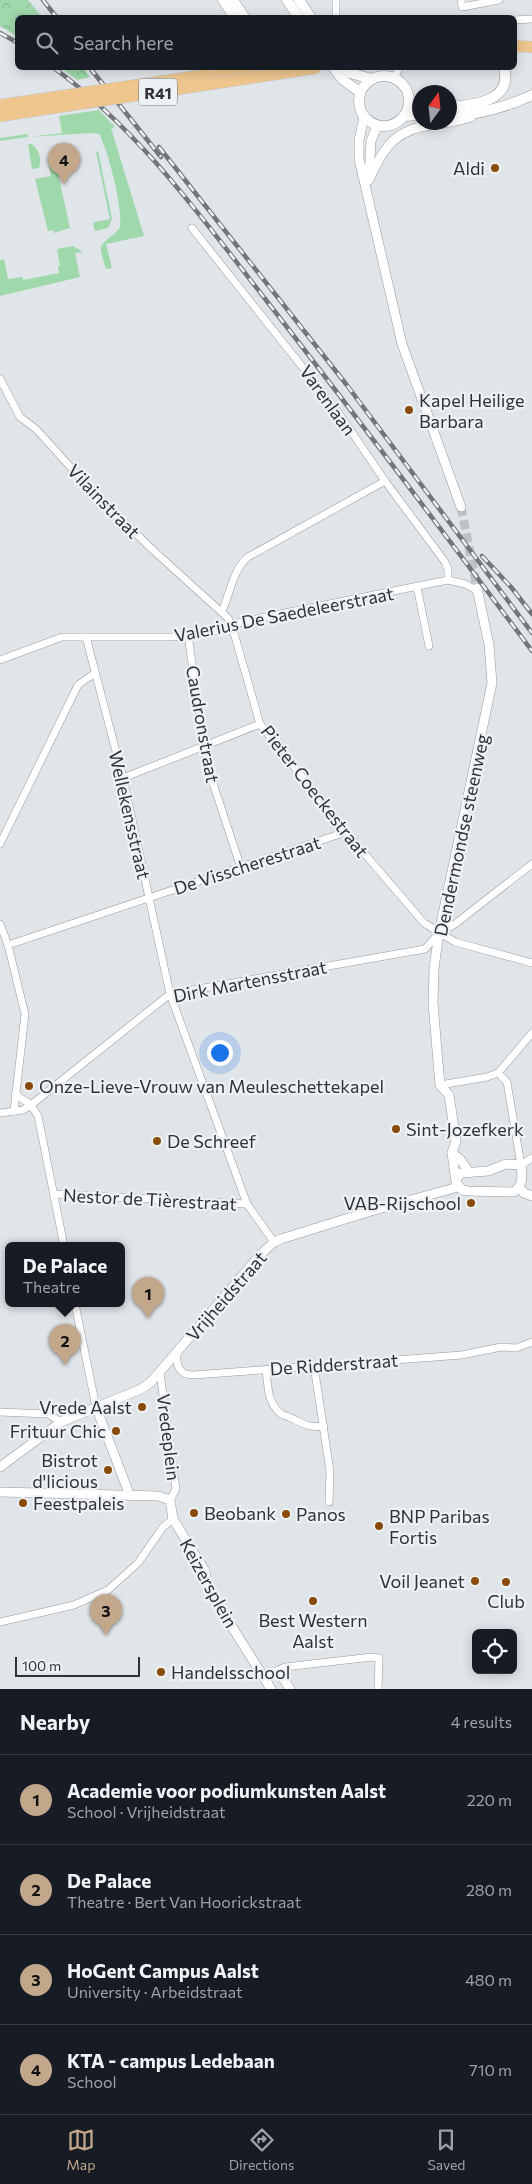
<!DOCTYPE html>
<meta charset="utf-8">
<style>
:root{--surface:#171b24;--page:#20242c;--text:#f1f3f6;--muted:#9ea1a6;--line:#363941;--accent:#c2a78b}
body{margin:0;font-family:Commissioner,sans-serif;background:var(--page);color:var(--text)}
.controls{position:absolute;right:15px;bottom:15px;display:grid;overflow:hidden;border-radius:8px;box-shadow:0 2px 12px #0003}
.controls button{width:45px;height:45px;display:grid;place-items:center;padding:0;border:0;border-bottom:1px solid var(--line);background:var(--surface);color:var(--text);font:25px sans-serif}
.compass{position:absolute;left:412px;top:85px;width:45px;height:45px;border-radius:50%;background:var(--surface);box-shadow:0 2px 12px #0003;rotate:15deg}
.scale{position:absolute;left:15px;bottom:12px;width:125px;box-sizing:border-box;padding-left:5px;border:2px solid #303233;border-top:0;font-size:14px;line-height:18px;white-space:nowrap;color:#303233;-webkit-text-stroke:4px #eef2f6;paint-order:stroke}
.you{position:absolute;left:219px;top:1052px;width:18px;height:18px;margin:-12px;border:4px solid #fff;border-radius:50%;background:#1a73e8;box-shadow:0 0 0 8px #1a73e833}
.badge{display:grid;place-items:center;width:32px;height:32px;border-radius:50%;background:var(--accent);color:#111;font-size:16px;font-weight:700}
.pin{position:absolute;translate:-50% -41px;filter:drop-shadow(0 1px 2px #0008)}
.pin::after{content:'';position:absolute;top:26px;width:18px;height:15px;background:inherit;clip-path:polygon(0 0,100% 0,50% 100%)}
.popup{position:absolute;left:5px;top:1242px;width:120px;height:65px;box-sizing:border-box;display:grid;place-content:center;border-radius:8px;background:var(--surface);filter:drop-shadow(0 1px 4px #0005);font-size:16px;white-space:nowrap;color:var(--muted)}
.popup b{font-size:19px;color:var(--text)}
.popup::after{content:'';position:absolute;left:50%;top:100%;margin-left:-10px;border:10px solid transparent;border-top-color:var(--surface)}
.list{margin:0;padding:0;list-style:none}
h2{display:flex;justify-content:space-between;align-items:center;height:65px;margin:0;padding:0 20px;font-size:21px}
h2 small{font-size:16px;font-weight:400;color:var(--muted)}
.list li{display:grid;grid-template-columns:32px 1fr auto;gap:15px;align-items:center;box-sizing:border-box;height:90px;padding:0 20px;border-top:1px solid var(--line)}
.list b{display:block;font-size:19px;white-space:nowrap}
.list p{margin:0;font-size:16px;white-space:nowrap;color:var(--muted)}
.list em{font-size:16px;font-style:normal;color:var(--muted)}
.icon{flex:none;width:28px;height:28px;fill:none;stroke:currentColor;stroke-width:2;stroke-linecap:round;stroke-linejoin:round}
.map{position:relative;flex:none;width:532px;height:1689px;overflow:hidden}
.search{position:absolute;background:var(--surface);box-shadow:0 2px 12px #0003;left:15px;right:15px;top:15px;height:55px;display:flex;align-items:center;gap:12px;box-sizing:border-box;padding:0 18px;border-radius:8px;color:var(--muted);font-size:19px}
.sheet{height:425px;background:var(--surface)}
nav{display:flex;justify-content:space-around;align-items:center;box-sizing:border-box;height:70px;border-top:1px solid var(--line);background:var(--surface);font-size:14px;color:var(--muted)}
nav a{display:grid;justify-items:center;gap:2px}
nav .on{color:var(--accent)}
.map>svg:first-child{display:block}
</style>
<div class="map">
<svg width="532" height="1689" viewBox="0 0 532 1689">
<defs>
<pattern id="forest-crowns" width="20" height="18" patternUnits="userSpaceOnUse" patternTransform="scale(1.25)"><rect width="20" height="18" fill="#9fd9ab"/><path d="M2 6a3 3 0 1 1 6 0M12 15a3 3 0 1 1 6 0" fill="none" stroke="#89bb94"/></pattern>
</defs>
<rect width="100%" height="100%" fill="#e0e5e9"/>
<g fill="#9fd9ab">
<path d="M99,110l16,17 -4,1 33,108 -38,8 6,24 -6,1c-9,-29 -7,-20 13,-40 6,-14 -11,-80 -20,-95l-8,-1 -63,4 -28,4v-3l27,-4 1,3 34,-4 -3,-17z"/>
<path d="M28,144h4c7,7 10,14 7,24l-7,1z"/>
<polygon points="98,151 112,219 108,228 95,231 93,224 95,222 110,219 96,152"/>
<polygon points="55,160 70,228 54,233 53,230 48,231 35,179 51,176 49,165"/>
<polygon points="73,246 83,252 75,253 80,277 0,296 0,260 4,259 8,279 22,277 23,280 59,273 58,266 60,266 57,249"/>
</g>
<g fill="url(#forest-crowns)">
<polygon points="0,0 28,0 42,17 18,18 17,36 0,26"/>
<polygon points="62,68 83,68 90,77 77,80"/>
</g>
<g fill="none" stroke-linecap="round" stroke-linejoin="round">
<polyline stroke="#bdc1c5" stroke-width="9" stroke-dasharray="9 4.5" stroke-linecap="butt" points="461,507 477,588"/>
<defs>
<g id="minor">
<polyline points="336,0 336,18"/>
<polyline points="461,0 462,7 499,0"/>
<polyline points="514,20 532,19"/>
<polyline points="394,78 399,68"/>
<polyline points="192,228 338,412 385,481 445,562 448,569 448,580"/>
<polyline points="0,379 20,417 36,429 94,493 155,552 228,618 234,633 260,724 346,832 424,923 455,942 532,963"/>
<polyline points="417,587 429,646"/>
<path d="M222,611c8,-17 11,-42 26,-54l137,-76"/>
<polyline points="188,635 204,747 211,777 241,868"/>
<polyline points="86,637 123,778 170,994 247,1204 274,1242"/>
<polyline points="0,660 62,637 172,637 226,629 238,623 265,617 448,580 465,584 478,591"/>
<polyline points="123,778 260,724"/>
<polyline points="0,844 78,685 95,673"/>
<polyline points="0,924 8,945 25,1014 14,1111"/>
<polyline points="8,945 346,832"/>
<polyline points="498,1073 507,1082 521,1165 532,1158"/>
<polyline points="440,1085 487,1077 498,1073 532,1033"/>
<polyline points="15,1094 31,1105"/>
<polyline points="31,1105 38,1116 64,1246"/>
<polyline points="0,1113 23,1110 31,1105 170,994 425,949 439,933 455,924 532,864"/>
<polyline points="53,1194 247,1204"/>
<polyline points="75,1304 96,1407"/>
<path d="M177,1353c-1,13 2,22 17,22l268,-20 39,-8 15,1 16,-6"/>
<polyline points="314,1366 330,1471 329,1502"/>
<path d="M266,1369c2,16 1,33 14,44 3,3 8,3 11,5 13,6 18,10 33,8"/>
<polyline points="160,1373 176,1489 170,1500"/>
<polyline points="0,1412 48,1414 61,1422"/>
<polyline points="0,1622 74,1605 108,1590 138,1563 163,1527 173,1519"/>
<polyline points="272,1673 285,1667 372,1657 379,1658 378,1689"/>
</g>
<g id="tertiary">
<polyline points="364,117 359,140 359,159 402,344 461,507"/>
<polyline points="369,176 371,141 377,126"/>
<path d="M369,180c11,-25 22,-47 52,-53 17,-4 33,-4 50,-10"/>
<polyline points="452,1153 460,1159 469,1172"/>
<path d="M457,1178l4,-5 27,-2 18,-7 15,1c1,11 3,19 -7,27l-46,-1 -6,-1 -6,-8 -4,-29 4,-12 -7,-46 -9,-10 -1,-11 -6,-71 1,-35 5,-35 53,-250 -3,-38 -12,-57"/>
<polyline points="519,1188 524,1193 532,1196"/>
<polyline points="96,1407 130,1496"/>
<polyline points="0,1467 61,1422 141,1389 151,1382 261,1254 274,1242 281,1239 371,1211 458,1187"/>
<polyline points="0,1492 158,1496 170,1500 173,1519 205,1571 207,1587 271,1689"/>
<polyline points="273,1673 280,1674 290,1689"/>
</g>
<g id="secondary">
<polyline points="223,0 235,18"/>
<polyline points="233,0 245,18"/>
<polyline points="287,0 299,18"/>
<polyline points="299,0 311,18"/>
<polyline points="334,68 343,80 360,92"/>
<polyline points="346,68 350,73 372,79"/>
<polyline points="208,74 225,68"/>
<circle cx="384" cy="101" r="25"/>
<path d="M450,107c24,-2 63,-6 54,-39"/>
<polyline points="405,116 420,115"/>
<path d="M450,117c29,-3 55,-9 82,-22"/>
</g>
<g id="primary">
<polyline points="514,46 532,47"/>
<polyline points="205,75 214,76 269,68"/>
</g>
</defs>
<use href="#minor" stroke="#969a9e" stroke-width="8"/>
<use href="#tertiary" stroke="#969a9e" stroke-width="10"/>
<use href="#secondary" stroke="#969a9e" stroke-width="11"/>
<use href="#primary" stroke="#c1c2c2" stroke-width="12"/>
<use href="#minor" stroke="#fff" stroke-width="7"/>
<use href="#tertiary" stroke="#fff" stroke-width="9"/>
<use href="#secondary" stroke="#fff" stroke-width="10"/>
<use href="#primary" stroke="#eec68e" stroke-width="11"/>
<defs>
<g id="rail">
<polyline points="43,0 57,18"/>
<polyline points="0,33 18,43"/>
<path d="M54,68c86,63 147,149 212,232 90,116 178,233 266,351"/>
<polyline points="90,68 161,157"/>
<polyline points="159,147 346,384 532,633"/>
<polyline points="482,556 511,587 532,614"/>
</g>
</defs>
<use href="#rail" stroke="#737678" stroke-width="4.5"/>
<use href="#rail" stroke="#eef2f6" stroke-width="2.5" stroke-dasharray="8" stroke-linecap="butt"/>
<defs>
<g id="primary-bridge">
<polyline points="0,105 205,75"/>
<polyline points="0,116 316,68"/>
</g>
</defs>
<use href="#primary-bridge" stroke="#c1c2c2" stroke-width="12" stroke-linecap="butt"/>
<use href="#primary-bridge" stroke="#eec68e" stroke-width="11"/>
</g>
<g fill="#884b09" stroke="#eef2f6" stroke-width="2">
<circle cx="495" cy="168" r="5"/>
<circle cx="409" cy="410" r="5"/>
<circle cx="29" cy="1086" r="5"/>
<circle cx="396" cy="1129" r="5"/>
<circle cx="157" cy="1141" r="5"/>
<circle cx="471" cy="1203" r="5"/>
<circle cx="142" cy="1407" r="5"/>
<circle cx="116" cy="1431" r="5"/>
<circle cx="108" cy="1470" r="5"/>
<circle cx="23" cy="1503" r="5"/>
<circle cx="194" cy="1513" r="5"/>
<circle cx="286" cy="1514" r="5"/>
<circle cx="379" cy="1526" r="5"/>
<circle cx="475" cy="1581" r="5"/>
<circle cx="506" cy="1582" r="5"/>
<circle cx="313" cy="1601" r="5"/>
<circle cx="161" cy="1672" r="5"/>
</g>
<g text-anchor="middle" dominant-baseline="central" stroke-width="4.5" stroke-linejoin="round" paint-order="stroke">
<rect fill="#eef2f6" stroke="#696c6e" stroke-width="1" x="139" y="78.5" width="38" height="27" rx="4"/>
<g font-size="16" font-weight="bold" fill="#303233">
<text x="158" y="92">R41</text>
</g>
<g font-size="18" fill="#303233" stroke="#eef2f6" text-anchor="start">
<text x="485" y="168" text-anchor="end">Aldi</text>
<text x="419" y="400">Kapel Heilige<tspan x="419" dy="21">Barbara</tspan></text>
<text x="39" y="1086">Onze-Lieve-Vrouw van Meuleschettekapel</text>
<text x="406" y="1129">Sint-Jozefkerk</text>
<text x="167" y="1141">De Schreef</text>
<text x="461" y="1203" text-anchor="end">VAB-Rijschool</text>
<text x="132" y="1407" text-anchor="end">Vrede Aalst</text>
<text x="106" y="1431" text-anchor="end">Frituur Chic</text>
<text x="98" y="1460" text-anchor="end">Bistrot<tspan x="98" dy="21">d'licious</tspan></text>
<text x="33" y="1503">Feestpaleis</text>
<text x="204" y="1513">Beobank</text>
<text x="296" y="1514">Panos</text>
<text x="389" y="1516">BNP Paribas<tspan x="389" dy="21">Fortis</tspan></text>
<text x="465" y="1581" text-anchor="end">Voil Jeanet</text>
<text x="506" y="1601" text-anchor="middle">Club</text>
<text x="313" y="1620" text-anchor="middle">Best Western<tspan x="313" dy="21">Aalst</tspan></text>
<text x="171" y="1672">Handelsschool</text>
</g>
<g font-size="18" fill="#303233" stroke="#eef2f6">
<text transform="translate(328 400) rotate(54)">Varenlaan</text>
<text transform="translate(104 501) rotate(46)">Vilainstraat</text>
<text transform="translate(284 614) rotate(-11)">Valerius De Saedeleerstraat</text>
<text transform="translate(203 724) rotate(80)">Caudronstraat</text>
<text transform="translate(315 791) rotate(52)">Pieter Coeckestraat</text>
<text transform="translate(130 815) rotate(77)">Wellekensstraat</text>
<text transform="translate(461 835) rotate(-78)">Dendermondse steenweg</text>
<text transform="translate(247 865) rotate(-18)">De Visscherestraat</text>
<text transform="translate(250 981) rotate(-11)">Dirk Martensstraat</text>
<text transform="translate(150 1199) rotate(3)">Nestor de Tièrestraat</text>
<text transform="translate(226 1296) rotate(-49)">Vrijheidstraat</text>
<text transform="translate(334 1364) rotate(-4)">De Ridderstraat</text>
<text transform="translate(169 1437) rotate(83)">Vredeplein</text>
<text transform="translate(209 1583) rotate(61)">Keizersplein</text>
</g>
</g>
</svg>
<div class="controls">
<button><svg class="icon" aria-label="locate" viewBox="0 0 24 24"><circle cx="12" cy="12" r="6"/><path d="M12 2v4M12 18v4M2 12h4M18 12h4"/></svg></button>
</div>
<svg class="compass" viewBox="-18 -18 36 36"><path d="M0-13l5 13h-10z" fill="#e53935"/><path d="M0 13l5-13h-10z" fill="#9ea1a6"/></svg>
<div class="scale">100 m</div>
<div class="you"></div>
<div class="pin badge" style="left:148px;top:1318px">1</div>
<div class="pin badge" style="left:65px;top:1365px">2</div>
<div class="popup"><b>De Palace</b>Theatre</div>
<div class="pin badge" style="left:106px;top:1635px">3</div>
<div class="pin badge" style="left:64px;top:184px">4</div>
<div class="search"><svg class="icon" aria-label="search" viewBox="0 0 24 24"><circle cx="10" cy="10" r="6"/><path d="M15 15l6 6"/></svg>Search here</div>
</div>
<section class="sheet">
<h2>Nearby<small>4 results</small></h2>
<ul class="list">
<li><span class="badge">1</span><div><b>Academie voor podiumkunsten Aalst</b><p>School · Vrijheidstraat</p></div><em>220 m</em></li>
<li><span class="badge">2</span><div><b>De Palace</b><p>Theatre · Bert Van Hoorickstraat</p></div><em>280 m</em></li>
<li><span class="badge">3</span><div><b>HoGent Campus Aalst</b><p>University · Arbeidstraat</p></div><em>480 m</em></li>
<li><span class="badge">4</span><div><b>KTA - campus Ledebaan</b><p>School</p></div><em>710 m</em></li>
</ul>
</section>
<nav>
<a class="on"><svg class="icon" aria-label="map" viewBox="0 0 24 24"><path d="M3 6l6-2 6 2 6-2v14l-6 2-6-2-6 2zM9 4v14M15 6v14"/></svg>Map</a>
<a><svg class="icon" aria-label="directions" viewBox="0 0 24 24"><path d="M12 3l9 9-9 9-9-9zM9 14v-3h6M13 9l2 2-2 2"/></svg>Directions</a>
<a><svg class="icon" aria-label="saved" viewBox="0 0 24 24"><path d="M7 4h10v16l-5-4-5 4z"/></svg>Saved</a>
</nav>
